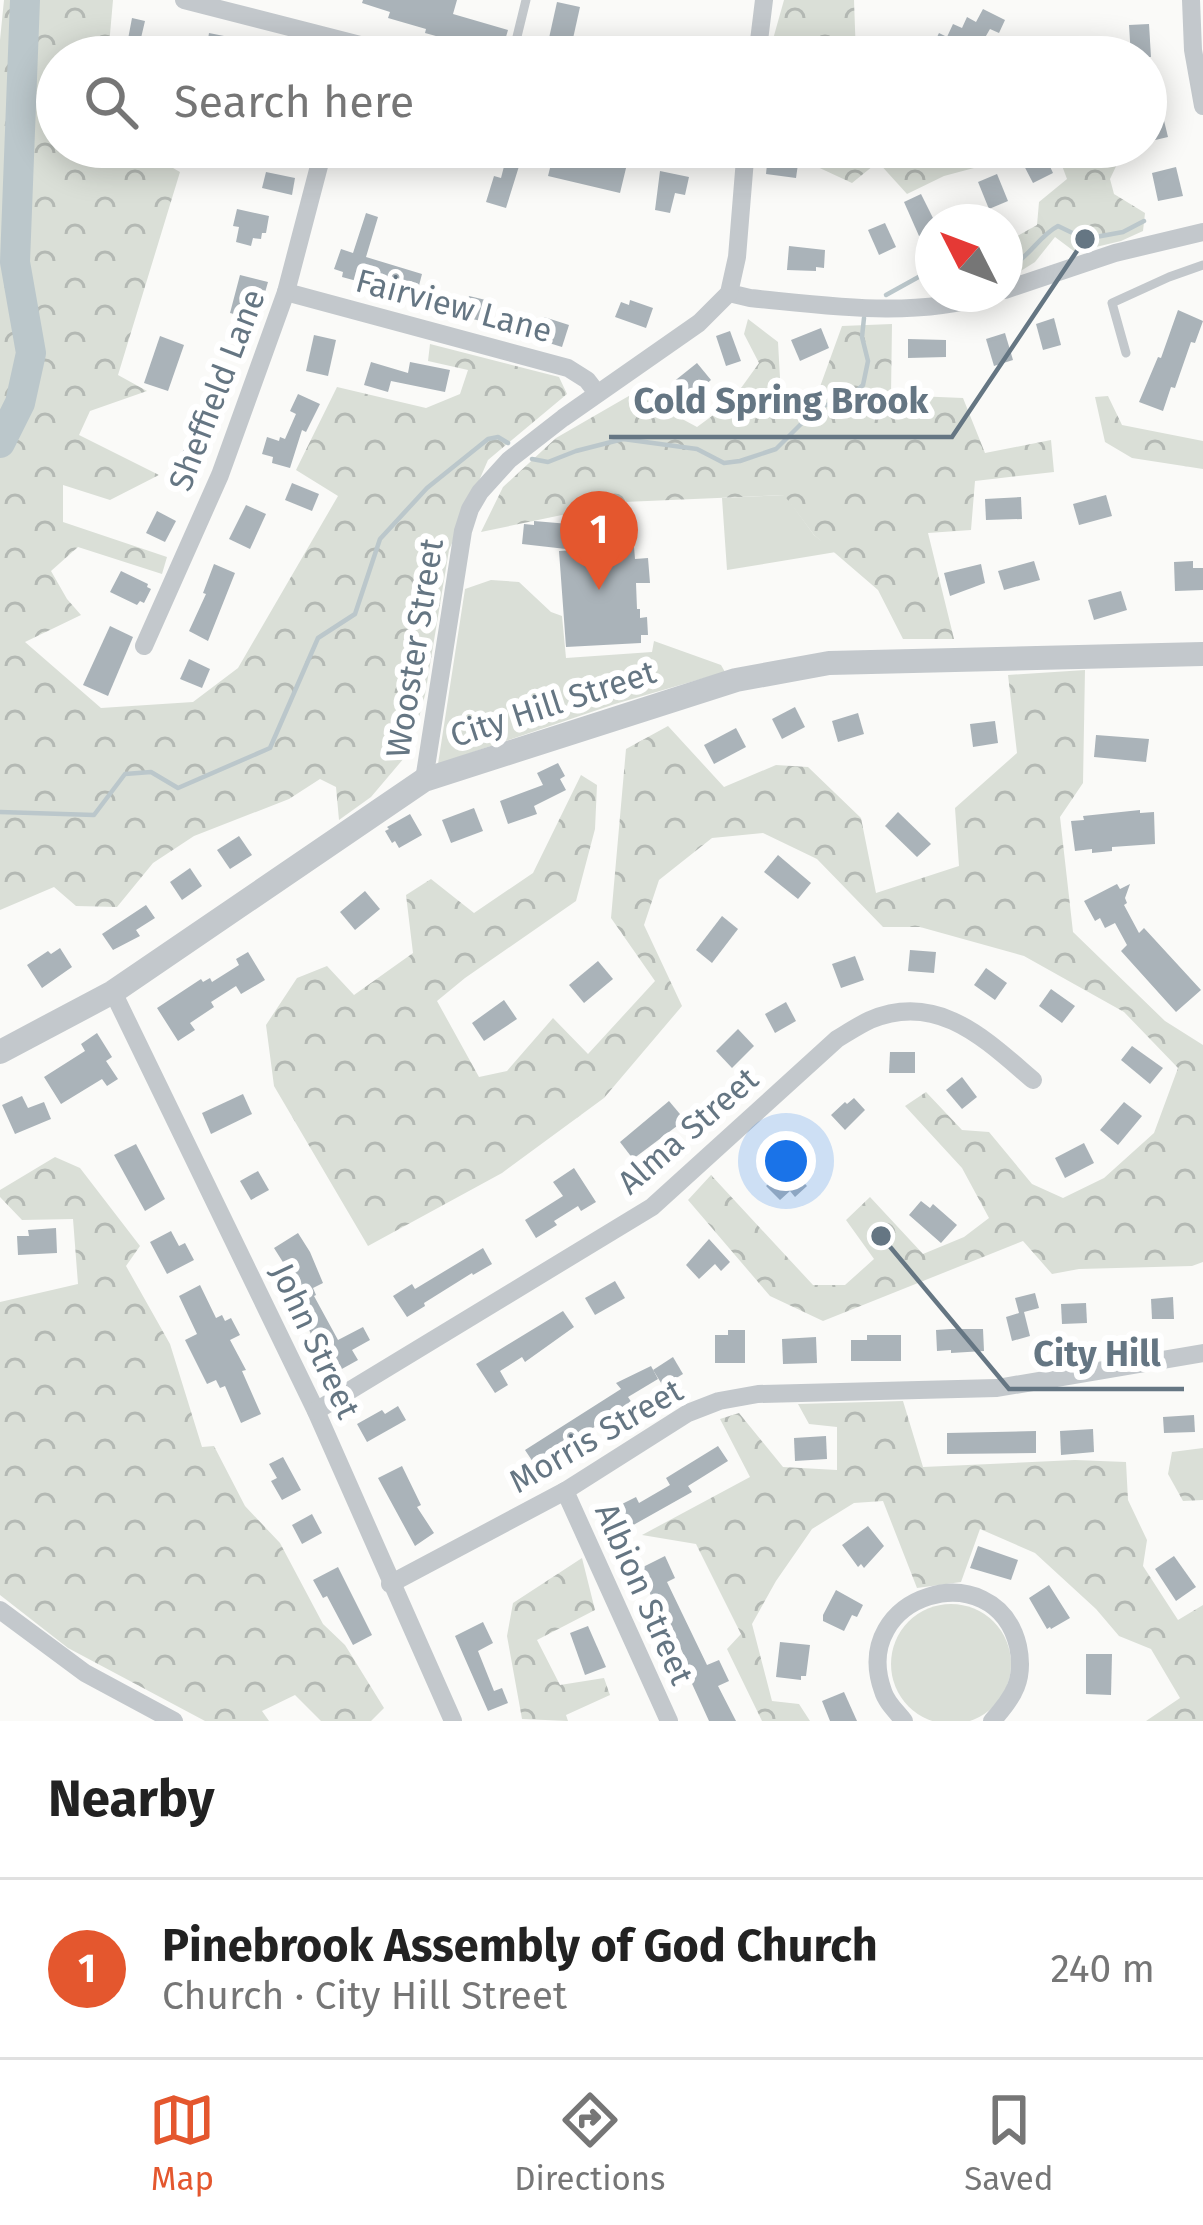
<!DOCTYPE html>
<meta charset="utf-8">
<style>
:root{--surface:#fff;--page:#f6f6f6;--text:#222;--muted:#767676;--line:#e0e0e0;--accent:#e4572e}
body{margin:0;font-family:"Fira Sans",sans-serif;background:var(--page);color:var(--text)}
.compass{position:absolute;left:915px;top:204px;width:108px;height:108px;border-radius:50%;background:var(--surface);box-shadow:0 6px 30px #0003;rotate:312deg}
.you{position:absolute;left:786px;top:1161px;width:42px;height:42px;margin:-30px;border:9px solid #fff;border-radius:50%;background:#1a73e8;box-shadow:0 0 0 18px #1a73e833}
.badge{display:grid;place-items:center;width:78px;height:78px;border-radius:50%;background:var(--accent);color:#fff;font-size:39px;font-weight:700}
.pin{position:absolute;translate:-50% -99px;filter:drop-shadow(0 3px 6px #0008)}
.pin::after{content:'';position:absolute;top:63px;width:42px;height:36px;background:inherit;clip-path:polygon(0 0,100% 0,50% 100%)}
.list{margin:0;padding:0;list-style:none}
h2{display:flex;justify-content:space-between;align-items:center;height:156px;margin:0;padding:0 48px;font-size:51px}
h2 small{font-size:39px;font-weight:400;color:var(--muted)}
.list li{display:grid;grid-template-columns:78px 1fr auto;gap:36px;align-items:center;box-sizing:border-box;height:180px;padding:0 48px;border-top:3px solid var(--line)}
.list b{display:block;font-size:45px;white-space:nowrap}
.list p{margin:0;font-size:39px;white-space:nowrap;color:var(--muted)}
.list em{font-size:39px;font-style:normal;color:var(--muted)}
.icon{flex:none;width:66px;height:66px;fill:none;stroke:currentColor;stroke-width:2;stroke-linecap:round;stroke-linejoin:round}
.map{position:relative;flex:none;width:1203px;height:1721px;overflow:hidden}
.search{position:absolute;background:var(--surface);box-shadow:0 6px 30px #0003;left:36px;right:36px;top:36px;height:132px;display:flex;align-items:center;gap:30px;box-sizing:border-box;padding:0 42px;border-radius:66px;color:var(--muted);font-size:45px}
.sheet{height:336px;background:var(--surface)}
nav{display:flex;justify-content:space-around;align-items:center;box-sizing:border-box;height:168px;border-top:3px solid var(--line);background:var(--surface);font-size:33px;color:var(--muted)}
nav a{display:grid;justify-items:center;gap:6px}
nav .on{color:var(--accent)}
.map>svg:first-child{display:block}
</style>
<div class="map">
<svg width="1203" height="1721" viewBox="0 0 1203 1721">
<defs>
<pattern id="forest-crowns" width="20" height="18" patternUnits="userSpaceOnUse" patternTransform="scale(3)"><rect width="20" height="18" fill="#dadfd7"/><path d="M2 6a3 3 0 1 1 6 0M12 15a3 3 0 1 1 6 0" fill="none" stroke="#b4b9b4"/></pattern>
</defs>
<rect width="100%" height="100%" fill="#fafaf8"/>
<g fill="#dadfd7">
<polygon points="785,495 814,535 836,552 727,570 722,498"/>
<polygon points="491,580 519,582 551,612 562,616 566,658 652,652 654,641 721,665 725,672 615,704 438,764 465,589"/>
<circle cx="951" cy="1664" r="60"/>
</g>
<g fill="url(#forest-crowns)">
<polygon points="4,0 113,0 108,57 57,57 57,147 145,147 147,153 180,172 118,375 147,391 90,411 79,435 159,475 110,500 63,485 63,522 167,557 162,574 78,547 51,571 67,599 81,615 25,642 101,708 193,702 238,668 338,496 296,470 337,387 426,408 460,394 468,370 428,361 430,344 559,377 567,394 488,460 449,550 425,695 410,751 371,797 339,820 336,787 320,779 289,799 194,836 153,863 117,907 76,906 54,887 0,910 0,40"/>
<polygon points="784,0 854,0 856,57 768,57"/>
<polygon points="819,147 1039,147 1016,149 989,164 944,176 907,194 878,162 852,183 811,164"/>
<polygon points="1055,147 1110,147 1120,158 1110,179 1114,194 1145,213 1143,231 1121,241 1075,252 1055,237 1035,262 1005,281 1005,243 1037,225 1039,202 1067,179"/>
<polygon points="748,319 778,342 781,396 817,395 842,326 892,324 891,395 963,398 985,453 1051,440 1054,472 975,481 971,530 928,533 954,639 903,639 878,590 814,535 784,495 624,502 481,532 503,487 556,438 634,393 697,427 731,402 759,363 744,334"/>
<polygon points="1108,396 1122,425 1203,441 1203,469 1132,458 1105,442 1095,397"/>
<polygon points="1085,670 1083,783 1060,817 1073,932 1165,1021 1203,1045 1203,1262 1192,1266 1079,1269 1052,1274 1023,1241 823,1321 770,1296 688,1200 711,1175 813,1285 845,1285 874,1259 846,1220 870,1197 923,1254 964,1237 989,1218 962,1168 905,1106 926,1092 962,1130 989,1132 1032,1184 1063,1198 1104,1178 1154,1133 1178,1068 1124,1012 1024,956 920,927 883,927 817,859 763,833 712,838 659,880 644,925 682,1006 604,1098 502,1173 368,1246 274,1086 266,1025 297,978 327,966 354,995 413,953 406,895 431,879 474,913 533,873 581,775 597,785 595,829 576,901 465,978 437,1001 479,1077 507,1071 553,1018 588,1054 655,981 611,918 626,749 668,726 724,787 776,765 808,767 861,818 876,893 959,866 955,808 1017,753 1008,675"/>
<polygon points="55,1157 80,1168 140,1246 126,1266 170,1344 202,1447 214,1446 245,1506 280,1543 323,1624 345,1645 384,1708 371,1721 321,1721 295,1695 262,1711 269,1721 205,1721 68,1648 0,1595 0,1302 78,1284 73,1219 22,1220 0,1197 0,1190"/>
<polygon points="903,1401 923,1467 1075,1460 1126,1462 1128,1500 1147,1540 1143,1566 1178,1620 1203,1605 1203,1721 1146,1721 1180,1698 1151,1649 1119,1636 1096,1609 1035,1553 980,1529 961,1582 917,1588 883,1501 854,1503 812,1529 776,1581 752,1624 772,1701 799,1704 810,1721 762,1721 727,1649 741,1634 696,1544 642,1535 750,1477 720,1419 739,1413 783,1467 837,1470 837,1427 809,1424 798,1404"/>
<polygon points="1203,1448 1203,1500 1183,1501 1168,1474 1172,1452"/>
<polygon points="582,1558 595,1610 537,1640 560,1685 604,1678 610,1695 566,1715 568,1721 522,1719 507,1636 513,1603"/>
</g>
<g fill="none" stroke-linecap="round" stroke-linejoin="round">
<g stroke="#bbc7cb" stroke-width="4.5">
<path d="M1005,268c23,-7 32,-31 53,-42l27,13 38,-7 21,-11"/>
<polyline points="886,295 933,269"/>
<polyline points="532,459 548,462 576,451 623,439 697,449 724,463 740,461 776,449 816,409 852,395 863,385 868,361 862,337 864,318"/>
<polyline points="0,812 94,815 125,774 151,772 178,788 270,748 318,638 355,614 380,539 427,488 488,439 498,437 508,443"/>
</g>
<polyline stroke="#bbc7cb" stroke-width="30" points="0,443 20,403 31,353 15,262 25,0"/>
</g>
<g fill="#aab3b9">
<polygon points="363,0 457,0 453,14 508,30 501,54 425,33 426,29 388,18 390,12 362,3"/>
<polygon points="557,2 580,7 570,52 547,47"/>
<polygon points="983,9 1005,20 999,33 990,29 983,41 976,38 971,49 962,45 958,57 916,57 924,41 933,45 939,33 947,37 953,24 962,28 967,17 976,22"/>
<polygon points="132,18 145,21 141,38 152,40 148,57 125,55"/>
<polygon points="1149,24 1151,57 1131,57 1129,25"/>
<polygon points="209,33 234,38 231,57 205,57"/>
<polygon points="596,42 637,51 636,57 590,57"/>
<polygon points="1146,67 1151,67 1168,137 1151,141 1146,120"/>
<polygon points="509,147 525,147 506,208 486,202 494,176 501,178"/>
<polygon points="549,147 574,147 573,150 579,153 627,164 620,193 548,176 550,168 544,167"/>
<polygon points="1036,151 1041,161 1046,158 1053,173 1033,183 1020,158"/>
<polygon points="768,154 799,157 796,178 766,174"/>
<polygon points="1176,167 1183,196 1158,201 1152,173"/>
<polygon points="660,171 689,177 685,195 675,193 670,213 655,210"/>
<polygon points="266,172 295,178 292,195 262,188"/>
<polygon points="997,174 1008,201 989,209 978,182"/>
<polygon points="921,194 933,218 933,229 919,236 904,202"/>
<polygon points="237,209 269,216 266,233 262,233 261,239 253,238 251,246 236,242 239,227 233,226"/>
<polygon points="366,213 378,217 366,257 422,274 416,297 342,277 343,272 334,269 341,249 353,253"/>
<polygon points="885,223 896,247 879,255 868,230"/>
<polygon points="789,246 825,250 824,268 816,267 816,271 787,270"/>
<polygon points="240,275 268,282 260,310 252,308 249,318 230,313"/>
<polygon points="469,296 490,301 485,322 464,317"/>
<polygon points="630,300 653,308 646,328 615,317 621,302 629,305"/>
<polygon points="1178,310 1203,321 1195,343 1191,342 1175,388 1171,387 1163,411 1139,402 1158,357 1161,358"/>
<polygon points="544,317 569,325 562,347 536,339"/>
<polygon points="1054,318 1061,345 1043,350 1036,324"/>
<polygon points="821,328 829,348 800,361 791,340"/>
<polygon points="730,331 741,361 726,366 716,336"/>
<polygon points="1005,333 1013,360 994,366 986,339"/>
<polygon points="314,335 336,340 328,376 306,371"/>
<polygon points="160,336 184,345 168,391 144,383"/>
<polygon points="908,339 946,340 946,357 908,358"/>
<polygon points="371,362 408,373 410,362 450,370 445,392 391,381 388,392 364,385"/>
<polygon points="697,363 711,380 686,400 672,383"/>
<polygon points="298,394 320,404 306,432 302,430 290,468 272,463 273,457 262,454 267,437 279,441 280,437 285,439 296,414 290,411"/>
<polygon points="186,444 208,453 200,473 194,470 191,477 175,470"/>
<polygon points="292,483 319,494 312,511 285,500"/>
<polygon points="1106,495 1112,516 1079,525 1073,504"/>
<polygon points="1021,497 1022,519 986,520 985,499"/>
<polygon points="246,505 266,514 250,549 229,539"/>
<polygon points="157,511 176,521 165,542 146,533"/>
<polygon points="534,521 569,524 566,549 522,544 524,524 534,525"/>
<polygon points="634,547 635,559 648,558 650,583 636,583 637,609 640,609 640,618 647,617 648,635 641,635 641,643 566,647 559,551"/>
<polygon points="1034,561 1040,580 1004,590 998,571"/>
<polygon points="1193,561 1193,568 1203,568 1203,590 1175,591 1174,562"/>
<polygon points="214,564 235,573 208,641 189,631 206,594 203,593"/>
<polygon points="981,564 985,583 950,596 944,573"/>
<polygon points="121,571 148,584 147,587 151,589 144,603 140,601 137,605 110,592"/>
<polygon points="1121,591 1127,610 1094,620 1088,600"/>
<polygon points="110,626 133,637 108,696 83,685"/>
<polygon points="189,659 210,669 202,688 180,679"/>
<polygon points="795,707 805,727 782,739 772,719"/>
<polygon points="858,713 864,734 838,742 832,721"/>
<polygon points="995,721 998,743 973,747 970,724"/>
<polygon points="736,728 746,747 714,764 704,745"/>
<polygon points="1096,735 1149,739 1146,762 1094,757"/>
<polygon points="558,763 565,776 560,779 566,790 534,806 537,814 508,824 500,801 543,785 537,773"/>
<polygon points="474,808 483,831 451,843 442,820"/>
<polygon points="1140,810 1140,813 1154,812 1155,844 1112,847 1112,851 1092,853 1092,849 1075,851 1071,821 1084,820 1083,816"/>
<polygon points="898,812 931,844 917,857 885,826"/>
<polygon points="410,814 422,835 399,848 395,841 392,843 385,831 389,829 387,827"/>
<polygon points="239,836 252,855 230,869 217,850"/>
<polygon points="778,855 811,883 798,899 764,872"/>
<polygon points="190,868 202,886 182,900 170,882"/>
<polygon points="1117,884 1120,889 1130,884 1125,898 1127,903 1124,905 1139,933 1144,928 1201,990 1176,1012 1121,951 1127,945 1115,923 1105,928 1100,918 1095,921 1084,901"/>
<polygon points="365,891 380,909 355,930 340,912"/>
<polygon points="146,905 155,918 136,930 140,936 113,950 102,934"/>
<polygon points="722,916 738,929 712,963 696,950"/>
<polygon points="60,948 72,967 42,988 27,965 48,951 51,954"/>
<polygon points="910,950 936,952 934,973 908,971"/>
<polygon points="248,952 265,980 241,994 236,986 211,1002 214,1007 190,1023 195,1030 178,1041 157,1008 201,979 203,982 210,978 212,982 239,965 236,959"/>
<polygon points="855,956 864,980 841,988 832,964"/>
<polygon points="598,961 613,979 584,1003 569,985"/>
<polygon points="986,968 1007,983 995,1000 974,985"/>
<polygon points="1051,989 1075,1006 1062,1023 1039,1006"/>
<polygon points="504,1000 517,1019 484,1041 472,1023"/>
<polygon points="786,1002 796,1021 775,1033 765,1014"/>
<polygon points="738,1029 754,1046 732,1068 716,1051"/>
<polygon points="97,1033 112,1057 106,1061 118,1079 107,1086 102,1079 61,1104 44,1077 85,1051 81,1044"/>
<polygon points="1132,1046 1163,1068 1150,1084 1121,1060"/>
<polygon points="890,1052 915,1052 915,1073 889,1073"/>
<polygon points="962,1077 977,1097 962,1109 946,1090"/>
<polygon points="243,1094 252,1114 211,1134 202,1113"/>
<polygon points="22,1096 28,1108 44,1102 51,1119 15,1134 2,1105"/>
<polygon points="854,1098 865,1110 845,1130 831,1115 845,1102 847,1104"/>
<polygon points="669,1101 685,1120 633,1159 620,1142"/>
<polygon points="1124,1102 1142,1116 1118,1145 1100,1130"/>
<polygon points="1084,1143 1094,1163 1065,1178 1055,1158"/>
<polygon points="136,1144 165,1199 145,1211 114,1155"/>
<polygon points="784,1162 807,1186 795,1197 790,1191 780,1200 766,1186 776,1177 772,1173"/>
<polygon points="574,1168 596,1202 581,1211 578,1206 554,1221 557,1225 536,1238 525,1220 563,1196 553,1182"/>
<polygon points="258,1171 269,1190 251,1200 240,1181"/>
<polygon points="921,1201 930,1208 933,1204 957,1225 941,1243 909,1215"/>
<polygon points="56,1228 57,1253 18,1255 17,1236 29,1236 28,1230"/>
<polygon points="171,1231 179,1246 185,1243 194,1260 167,1274 150,1242"/>
<polygon points="298,1233 310,1252 323,1283 313,1288 316,1295 314,1296 338,1340 363,1327 370,1340 352,1350 358,1360 331,1375 290,1291 293,1290 288,1280 293,1278 274,1248"/>
<polygon points="709,1239 730,1262 721,1271 715,1264 699,1279 686,1265"/>
<polygon points="483,1248 492,1264 473,1275 472,1273 424,1303 425,1306 407,1317 393,1296 412,1284 415,1289"/>
<polygon points="615,1281 625,1298 595,1315 585,1298"/>
<polygon points="200,1285 216,1318 222,1315 225,1321 231,1318 240,1335 230,1340 246,1370 242,1371 261,1414 241,1423 225,1386 220,1388 216,1380 207,1384 185,1340 197,1334 179,1296"/>
<polygon points="1035,1293 1039,1308 1024,1312 1030,1336 1012,1341 1006,1317 1019,1313 1015,1298"/>
<polygon points="1173,1297 1174,1319 1152,1319 1151,1299"/>
<polygon points="1086,1303 1087,1323 1062,1324 1061,1304"/>
<polygon points="563,1311 574,1327 525,1362 522,1357 500,1371 508,1385 495,1393 476,1364"/>
<polygon points="951,1329 983,1329 984,1351 951,1353 951,1350 937,1351 936,1330"/>
<polygon points="728,1330 745,1330 745,1363 715,1363 715,1335 728,1335"/>
<polygon points="867,1335 901,1335 901,1361 851,1361 851,1340 867,1340"/>
<polygon points="816,1337 817,1363 783,1364 782,1339"/>
<polygon points="673,1357 683,1374 663,1386 653,1370"/>
<polygon points="651,1366 658,1379 628,1397 632,1403 535,1465 525,1450 621,1389 616,1383"/>
<polygon points="398,1406 406,1420 367,1442 357,1424 382,1410 385,1414"/>
<polygon points="1194,1415 1195,1432 1164,1433 1163,1417"/>
<polygon points="1093,1429 1094,1452 1061,1455 1060,1431"/>
<polygon points="1036,1431 1036,1453 947,1454 947,1433"/>
<polygon points="826,1436 827,1459 795,1461 794,1438"/>
<polygon points="718,1446 728,1461 688,1486 692,1492 628,1528 624,1522 622,1523 614,1508 636,1497 639,1503 670,1485 666,1478"/>
<polygon points="283,1457 301,1490 282,1500 271,1481 277,1478 269,1464"/>
<polygon points="402,1466 421,1505 417,1507 434,1533 415,1546 378,1478"/>
<polygon points="312,1514 322,1533 302,1544 292,1525"/>
<polygon points="868,1526 884,1546 864,1568 861,1564 858,1567 842,1545"/>
<polygon points="978,1546 1018,1560 1011,1580 970,1568"/>
<polygon points="665,1556 675,1578 667,1582 707,1665 719,1660 729,1681 718,1686 736,1721 709,1721 688,1675 692,1673 676,1638 671,1640 639,1569"/>
<polygon points="1174,1556 1196,1587 1176,1601 1155,1569"/>
<polygon points="338,1567 372,1635 353,1645 327,1596 323,1598 313,1580"/>
<polygon points="1049,1585 1070,1618 1051,1629 1050,1627 1047,1629 1029,1598"/>
<polygon points="836,1590 863,1605 857,1617 852,1615 844,1631 823,1621 823,1615"/>
<polygon points="483,1622 493,1643 478,1651 494,1691 502,1688 508,1703 488,1711 455,1636"/>
<polygon points="588,1626 606,1667 585,1675 570,1633"/>
<polygon points="780,1642 810,1645 806,1676 801,1676 801,1680 776,1677"/>
<polygon points="1086,1654 1112,1654 1111,1695 1086,1694"/>
<polygon points="844,1692 857,1721 830,1721 822,1701"/>
</g>
<g fill="none" stroke-linecap="round" stroke-linejoin="round">
<g stroke="#c3c8cc" stroke-width="9">
<polyline points="512,57 526,0"/>
<polyline points="1126,353 1112,303 1169,277 1203,265"/>
</g>
<g stroke="#c3c8cc" stroke-width="18">
<polyline points="184,0 407,57"/>
<polyline points="1191,0 1193,50 1203,106"/>
<polyline points="757,57 764,0"/>
<polyline points="1005,290 1115,253 1203,232"/>
<polyline points="286,292 568,368 587,380 597,393"/>
<path d="M729,293l21,5c81,8 163,21 243,-4"/>
<polyline points="144,646 220,475 286,292 324,147"/>
<polyline points="424,780 463,531 470,509 480,492 509,460 563,418 699,323 729,293 737,257 746,147"/>
<polyline points="113,992 316,1411 453,1721"/>
<path d="M316,1411l336,-204 185,-168c10,-6 22,-14 33,-19 68,-29 116,20 163,60"/>
<polyline points="565,1491 669,1721"/>
<polyline points="390,1584 565,1491 688,1413 719,1401 758,1394 997,1388 1203,1353"/>
<polyline points="0,1610 85,1673 174,1721"/>
<path d="M904,1721c-7,-9 -18,-19 -21,-30 -35,-97 112,-140 135,-45 7,33 -4,51 -26,75"/>
</g>
<polyline stroke="#c3c8cc" stroke-width="24" points="0,1052 113,992 424,780 736,680 829,663 1203,654"/>
</g>
<g text-anchor="middle" dominant-baseline="central" stroke-width="12" stroke-linejoin="round" paint-order="stroke">
<g font-size="33" fill="#657683" stroke="#fff">
<text transform="translate(454 306) rotate(15)">Fairview Lane</text>
<text transform="translate(217 390) rotate(-69)">Sheffield Lane</text>
<text transform="translate(415 648) rotate(-81)">Wooster Street</text>
<text transform="translate(553 704) rotate(-18)">City Hill Street</text>
<text transform="translate(688 1131) rotate(-41)">Alma Street</text>
<text transform="translate(315 1341) rotate(65)">John Street</text>
<text transform="translate(596 1436) rotate(-30)">Morris Street</text>
<text transform="translate(644 1594) rotate(66)">Albion Street</text>
</g>
</g>
<path fill="none" stroke="#657683" stroke-width="4.5" d="M1085 239L952 437H609M881 1236L1009 1389H1184"/>
<g fill="#657683" stroke="#fff" stroke-width="4.5">
<circle cx="1085" cy="239" r="12"/>
<circle cx="881" cy="1236" r="12"/>
</g>
<g font-size="36" text-anchor="middle" font-weight="bold" fill="#657683" stroke="#fff" stroke-width="12" stroke-linejoin="round" paint-order="stroke">
<text x="781" y="413">Cold Spring Brook</text>
<text x="1097" y="1366">City Hill</text>
</g>
</svg>
<svg class="compass" viewBox="-18 -18 36 36"><path d="M0-13l5 13h-10z" fill="#e53935"/><path d="M0 13l5-13h-10z" fill="#767676"/></svg>
<div class="you"></div>
<div class="pin badge" style="left:599px;top:590px">1</div>
<div class="search"><svg class="icon" aria-label="search" viewBox="0 0 24 24"><circle cx="10" cy="10" r="6"/><path d="M15 15l6 6"/></svg>Search here</div>
</div>
<section class="sheet">
<h2>Nearby<small></small></h2>
<ul class="list">
<li><span class="badge">1</span><div><b>Pinebrook Assembly of God Church</b><p>Church · City Hill Street</p></div><em>240 m</em></li>
</ul>
</section>
<nav>
<a class="on"><svg class="icon" aria-label="map" viewBox="0 0 24 24"><path d="M3 6l6-2 6 2 6-2v14l-6 2-6-2-6 2zM9 4v14M15 6v14"/></svg>Map</a>
<a><svg class="icon" aria-label="directions" viewBox="0 0 24 24"><path d="M12 3l9 9-9 9-9-9zM9 14v-3h6M13 9l2 2-2 2"/></svg>Directions</a>
<a><svg class="icon" aria-label="saved" viewBox="0 0 24 24"><path d="M7 4h10v16l-5-4-5 4z"/></svg>Saved</a>
</nav>
